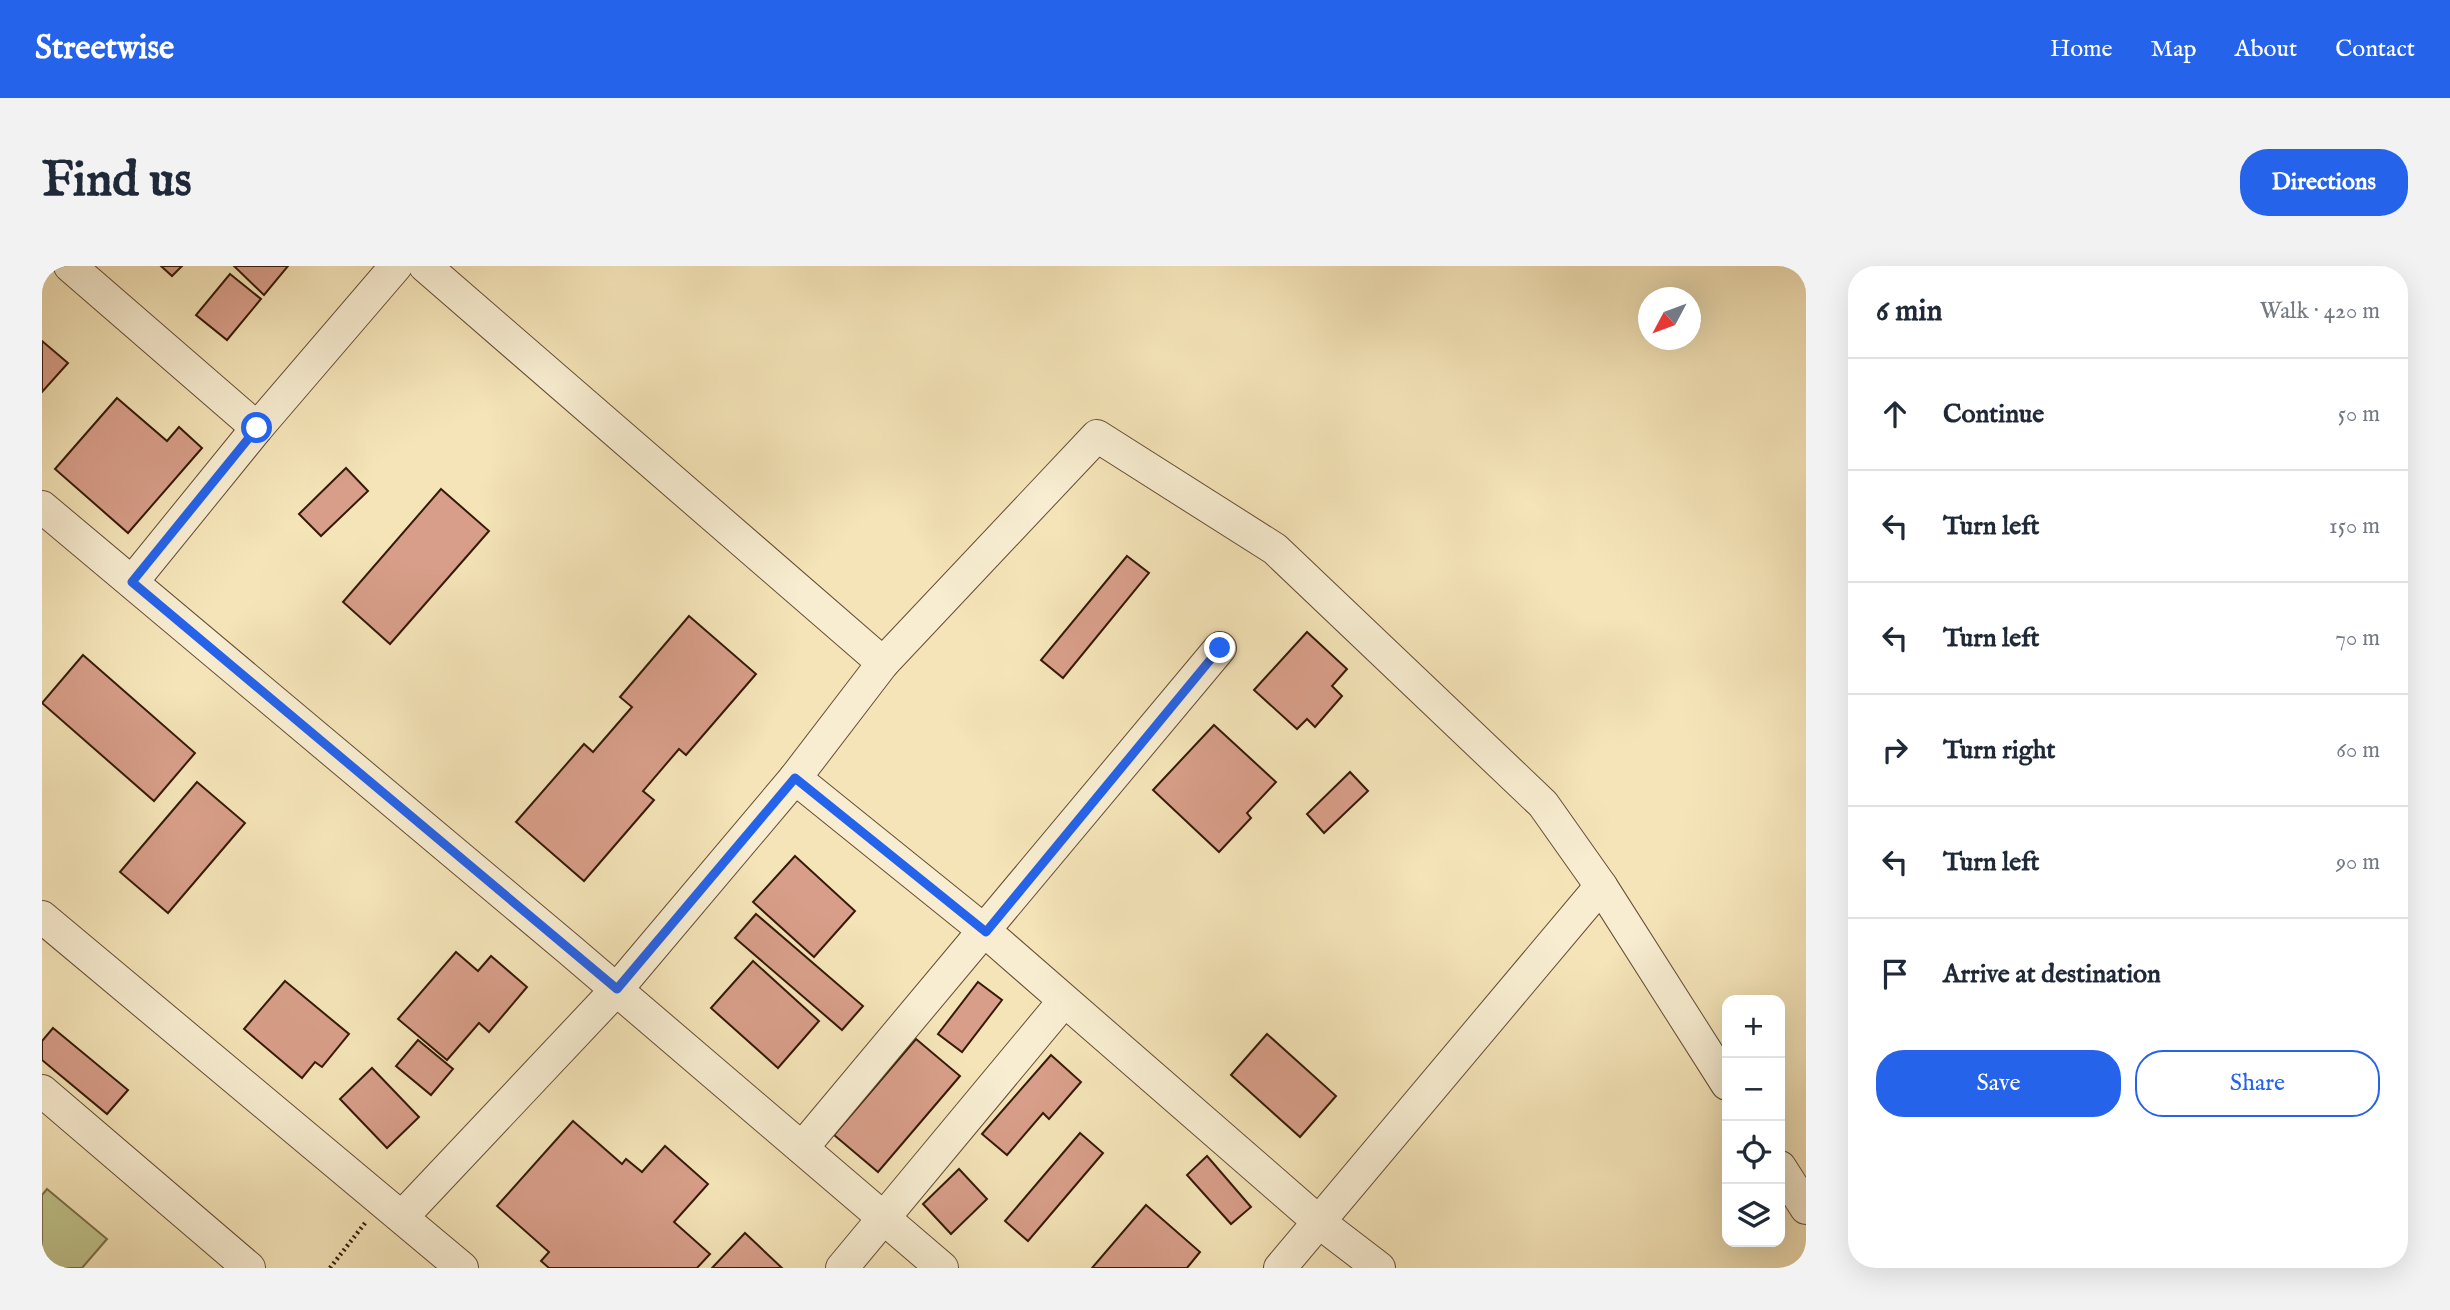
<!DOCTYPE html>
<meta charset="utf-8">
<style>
:root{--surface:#fff;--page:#f2f2f3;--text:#1f2937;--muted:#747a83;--line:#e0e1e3;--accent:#2563eb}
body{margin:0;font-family:"IM FELL English",serif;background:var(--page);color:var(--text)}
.controls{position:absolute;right:21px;bottom:21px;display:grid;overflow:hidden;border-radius:14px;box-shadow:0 7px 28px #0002}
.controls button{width:63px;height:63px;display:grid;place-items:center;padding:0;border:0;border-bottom:2px solid var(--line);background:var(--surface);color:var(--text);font:35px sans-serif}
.compass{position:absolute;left:1596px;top:21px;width:63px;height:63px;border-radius:50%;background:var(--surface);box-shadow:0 7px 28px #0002;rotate:229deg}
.stop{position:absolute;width:21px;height:21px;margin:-16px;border:5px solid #2563eb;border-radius:50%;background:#fff}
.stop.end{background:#2563eb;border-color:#fff;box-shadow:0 2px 7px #0008}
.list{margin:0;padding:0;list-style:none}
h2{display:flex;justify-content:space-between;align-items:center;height:91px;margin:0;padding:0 28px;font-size:30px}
h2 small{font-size:23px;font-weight:400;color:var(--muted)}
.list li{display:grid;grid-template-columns:46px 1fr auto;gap:21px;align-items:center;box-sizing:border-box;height:112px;padding:0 28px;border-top:2px solid var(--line)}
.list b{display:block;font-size:26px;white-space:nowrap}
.list em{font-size:23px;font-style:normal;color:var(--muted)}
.actions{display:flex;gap:14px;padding:21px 28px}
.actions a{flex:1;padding:16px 0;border:2px solid var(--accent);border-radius:28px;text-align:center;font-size:24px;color:var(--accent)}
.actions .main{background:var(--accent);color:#fff}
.icon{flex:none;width:38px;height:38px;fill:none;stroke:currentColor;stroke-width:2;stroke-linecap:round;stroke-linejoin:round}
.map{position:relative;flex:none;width:1764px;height:1002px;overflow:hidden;border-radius:28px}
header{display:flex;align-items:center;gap:42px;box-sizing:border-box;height:98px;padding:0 35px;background:var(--accent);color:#fff}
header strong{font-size:33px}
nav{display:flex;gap:38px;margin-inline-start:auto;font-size:24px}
.intro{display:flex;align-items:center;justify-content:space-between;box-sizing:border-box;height:168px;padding:0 42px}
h1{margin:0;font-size:49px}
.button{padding:18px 32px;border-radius:28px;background:var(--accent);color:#fff;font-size:24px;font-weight:700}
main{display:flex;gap:42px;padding:0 42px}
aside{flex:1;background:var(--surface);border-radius:28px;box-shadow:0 7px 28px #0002}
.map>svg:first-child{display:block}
</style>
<header>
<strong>Streetwise</strong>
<nav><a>Home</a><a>Map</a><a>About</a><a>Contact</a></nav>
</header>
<div class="intro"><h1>Find us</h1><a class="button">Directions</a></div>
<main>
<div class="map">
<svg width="1764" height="1002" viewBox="0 0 1764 1002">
<rect width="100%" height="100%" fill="#f4e4b8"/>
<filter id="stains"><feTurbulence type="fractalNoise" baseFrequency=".00286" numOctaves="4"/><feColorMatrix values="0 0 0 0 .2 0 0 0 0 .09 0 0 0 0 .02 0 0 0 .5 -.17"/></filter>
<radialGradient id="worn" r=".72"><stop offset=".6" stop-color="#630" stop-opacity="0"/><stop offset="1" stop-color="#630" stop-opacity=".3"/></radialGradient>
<polygon fill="#c0c38b" stroke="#7b6e4a" stroke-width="2" points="5,923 65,973 40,1002 0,1002 0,929"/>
<g fill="#d89e89" stroke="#361a08" stroke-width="2">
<polygon points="119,0 140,0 130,10"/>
<polygon points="192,0 246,0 222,29"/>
<polygon points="188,8 219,33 185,74 154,49"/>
<polygon points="0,75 26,97 0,126"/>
<polygon points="75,132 125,175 137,161 160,182 86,267 13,203"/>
<polygon points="304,202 326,225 279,270 257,248"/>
<polygon points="399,223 447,265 348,378 301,336"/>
<polygon points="1085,290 1107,307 1021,412 999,394"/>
<polygon points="647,350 714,408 644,489 637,483 601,525 612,534 542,615 474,556 542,478 551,486 590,441 578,431"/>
<polygon points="1265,366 1305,403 1290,420 1300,430 1273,461 1265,453 1255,463 1212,424"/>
<polygon points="41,389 153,487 112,535 0,437"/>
<polygon points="1172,459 1234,516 1205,547 1209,552 1177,586 1111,524"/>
<polygon points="1308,506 1326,525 1282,567 1265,548"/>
<polygon points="155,516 203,557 126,647 78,606"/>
<polygon points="753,590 813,645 772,691 711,636"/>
<polygon points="714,648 821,740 800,764 693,672"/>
<polygon points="414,686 436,705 449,690 485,721 447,766 437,757 405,794 356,753"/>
<polygon points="711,695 777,755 736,802 669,742"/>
<polygon points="243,715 307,768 280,801 273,796 260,812 202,763"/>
<polygon points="936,716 960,734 920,786 896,768"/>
<polygon points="11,762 86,824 65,848 0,794 0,775"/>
<polygon points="1225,768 1294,830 1258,871 1189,809"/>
<polygon points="874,773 918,810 836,906 792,869"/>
<polygon points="376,774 411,803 389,829 354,800"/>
<polygon points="1009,789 1039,816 1007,853 1001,847 965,889 940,868"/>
<polygon points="330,802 377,851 345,882 298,833"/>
<polygon points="531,855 580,898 584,893 600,906 623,880 666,918 632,956 668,988 655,1002 507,1002 499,995 507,986 455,940"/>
<polygon points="1038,867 1061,887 986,975 963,955"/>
<polygon points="1165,890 1209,941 1189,958 1145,909"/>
<polygon points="917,903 945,933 909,968 881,938"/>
<polygon points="1104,939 1158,986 1145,1002 1050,1002"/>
<polygon points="703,967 740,1002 670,1002"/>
</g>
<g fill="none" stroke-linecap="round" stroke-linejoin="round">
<defs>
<g id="minor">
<polyline points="28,0 215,162"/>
<polyline points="383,0 841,397"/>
<polyline points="0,241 528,684 900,1002"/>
<polyline points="90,316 215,162 354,0"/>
<polyline points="753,512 944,666 1277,956 1337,1002"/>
<polyline points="0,651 420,1002"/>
<polyline points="0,825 207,1002"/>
<polyline points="760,882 1178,382"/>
<polyline points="1738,901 1764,942"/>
<polyline points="360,951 575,723 753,512 841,397 1055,170 1233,283 1501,538 1559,620 1685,818"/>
<polyline points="800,1002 1022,735"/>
<polyline points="1238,1002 1559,620"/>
</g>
</defs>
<use href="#minor" stroke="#664c34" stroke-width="34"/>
<polyline stroke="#361a08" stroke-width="4.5" stroke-dasharray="2 3.5" stroke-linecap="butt" points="288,1002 323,957"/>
<use href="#minor" stroke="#f8edd1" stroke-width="32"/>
</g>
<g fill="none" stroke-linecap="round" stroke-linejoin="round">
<polyline stroke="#2563eb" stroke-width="9" points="215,162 90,316 575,723 753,512 944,666 1178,382"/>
</g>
<rect width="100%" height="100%" filter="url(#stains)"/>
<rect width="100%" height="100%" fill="url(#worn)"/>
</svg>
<div class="controls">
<button>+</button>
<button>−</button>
<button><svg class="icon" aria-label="locate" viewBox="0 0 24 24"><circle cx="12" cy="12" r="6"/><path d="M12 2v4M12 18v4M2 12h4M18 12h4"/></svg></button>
<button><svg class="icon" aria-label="layers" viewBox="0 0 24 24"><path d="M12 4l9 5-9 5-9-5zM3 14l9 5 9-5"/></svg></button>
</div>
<svg class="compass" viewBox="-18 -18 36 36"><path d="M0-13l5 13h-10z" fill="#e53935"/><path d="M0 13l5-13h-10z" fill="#747a83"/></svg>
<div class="stop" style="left:215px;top:162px"></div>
<div class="stop end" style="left:1178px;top:382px"></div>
</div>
<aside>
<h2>6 min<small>Walk · 420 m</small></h2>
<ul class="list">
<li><svg class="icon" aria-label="ahead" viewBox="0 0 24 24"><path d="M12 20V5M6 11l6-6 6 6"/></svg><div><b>Continue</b></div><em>50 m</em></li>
<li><svg class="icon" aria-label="left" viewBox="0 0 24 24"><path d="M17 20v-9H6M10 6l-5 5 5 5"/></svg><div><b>Turn left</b></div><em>150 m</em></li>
<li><svg class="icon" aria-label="left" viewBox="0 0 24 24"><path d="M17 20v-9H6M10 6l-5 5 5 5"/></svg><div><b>Turn left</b></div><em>70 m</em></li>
<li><svg class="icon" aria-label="right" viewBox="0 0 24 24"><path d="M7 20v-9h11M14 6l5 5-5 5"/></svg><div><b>Turn right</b></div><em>60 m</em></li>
<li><svg class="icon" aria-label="left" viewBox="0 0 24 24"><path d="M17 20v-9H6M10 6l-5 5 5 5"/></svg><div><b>Turn left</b></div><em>90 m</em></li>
<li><svg class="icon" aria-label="arrive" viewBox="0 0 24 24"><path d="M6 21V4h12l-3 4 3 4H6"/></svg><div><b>Arrive at destination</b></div></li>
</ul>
<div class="actions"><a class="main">Save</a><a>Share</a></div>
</aside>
</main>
